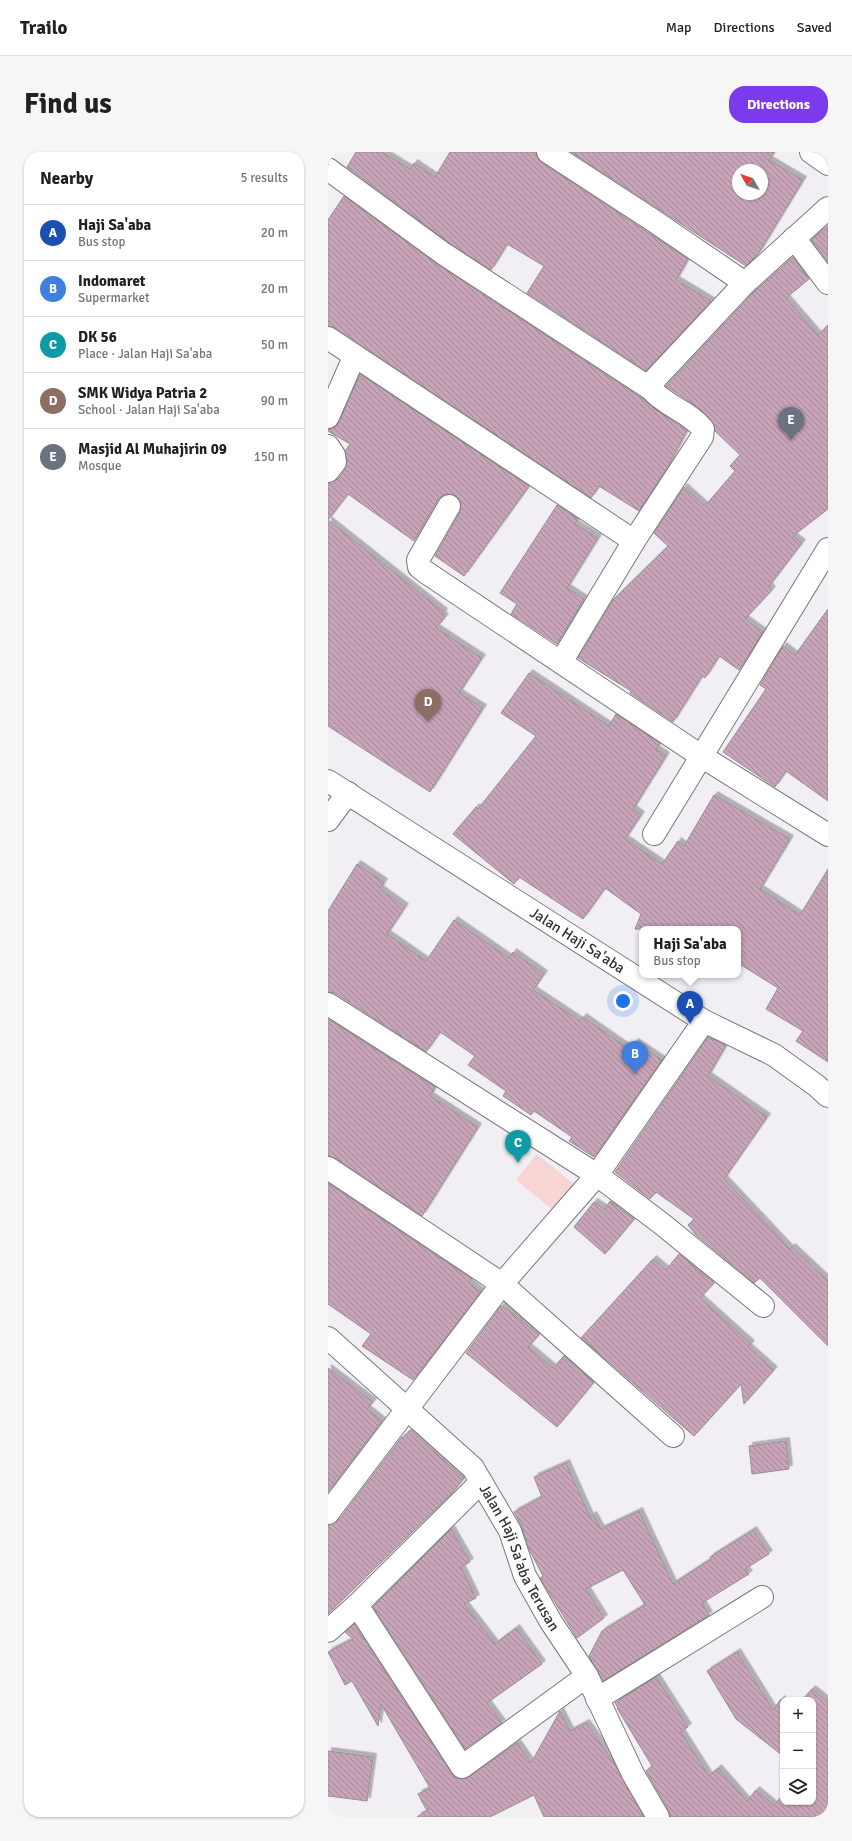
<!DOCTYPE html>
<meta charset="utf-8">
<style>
:root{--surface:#fff;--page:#f6f6f6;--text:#202124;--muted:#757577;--line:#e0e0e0;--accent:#7c3aed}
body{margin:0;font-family:Signika,sans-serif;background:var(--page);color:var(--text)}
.controls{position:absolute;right:12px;bottom:12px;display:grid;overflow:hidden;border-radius:8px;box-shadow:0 1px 3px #0004}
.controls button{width:36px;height:36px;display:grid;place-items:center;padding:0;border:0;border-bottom:1px solid var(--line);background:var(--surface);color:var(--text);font:20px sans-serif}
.compass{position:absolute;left:404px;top:12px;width:36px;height:36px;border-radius:50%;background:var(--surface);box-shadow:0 1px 3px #0004;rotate:310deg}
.you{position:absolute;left:295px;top:849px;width:14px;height:14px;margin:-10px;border:3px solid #fff;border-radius:50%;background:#1a73e8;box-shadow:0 0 0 6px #1a73e833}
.badge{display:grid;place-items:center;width:26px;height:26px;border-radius:50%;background:var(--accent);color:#fff;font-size:13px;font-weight:700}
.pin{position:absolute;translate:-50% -33px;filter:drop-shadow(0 1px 2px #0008)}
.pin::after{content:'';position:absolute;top:21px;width:14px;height:12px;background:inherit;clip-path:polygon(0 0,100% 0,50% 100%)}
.popup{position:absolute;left:311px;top:774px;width:102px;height:52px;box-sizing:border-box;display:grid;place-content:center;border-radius:8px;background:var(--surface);filter:drop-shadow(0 1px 3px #0005);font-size:13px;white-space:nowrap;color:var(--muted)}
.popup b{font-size:15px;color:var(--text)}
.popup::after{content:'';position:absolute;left:50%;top:100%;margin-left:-8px;border:8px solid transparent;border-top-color:var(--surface)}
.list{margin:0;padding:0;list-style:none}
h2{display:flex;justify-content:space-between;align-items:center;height:52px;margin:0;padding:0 16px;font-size:17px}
h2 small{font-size:13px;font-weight:400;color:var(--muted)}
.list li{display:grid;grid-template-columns:26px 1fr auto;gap:12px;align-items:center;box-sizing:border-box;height:56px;padding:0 16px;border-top:1px solid var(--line)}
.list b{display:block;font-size:15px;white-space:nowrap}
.list p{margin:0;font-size:13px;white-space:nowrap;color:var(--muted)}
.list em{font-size:13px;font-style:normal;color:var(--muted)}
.icon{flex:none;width:22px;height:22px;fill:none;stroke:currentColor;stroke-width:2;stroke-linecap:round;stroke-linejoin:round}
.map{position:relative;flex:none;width:500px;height:1665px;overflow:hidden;border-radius:16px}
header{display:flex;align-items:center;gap:24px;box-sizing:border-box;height:56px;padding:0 20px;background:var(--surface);border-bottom:1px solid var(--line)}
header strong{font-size:19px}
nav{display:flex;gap:22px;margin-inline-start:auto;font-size:14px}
.intro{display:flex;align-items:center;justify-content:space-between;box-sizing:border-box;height:96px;padding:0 24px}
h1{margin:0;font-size:28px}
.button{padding:10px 18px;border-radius:16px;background:var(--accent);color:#fff;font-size:14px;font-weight:700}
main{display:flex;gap:24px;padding:0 24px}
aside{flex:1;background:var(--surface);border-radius:16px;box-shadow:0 1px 3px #0004}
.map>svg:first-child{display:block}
</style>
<header>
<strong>Trailo</strong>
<nav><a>Map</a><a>Directions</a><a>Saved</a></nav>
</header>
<div class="intro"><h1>Find us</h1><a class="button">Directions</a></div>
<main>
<aside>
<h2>Nearby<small>5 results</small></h2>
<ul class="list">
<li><span class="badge" style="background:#1a4fb4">A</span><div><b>Haji Sa'aba</b><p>Bus stop</p></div><em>20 m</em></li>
<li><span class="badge" style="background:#3f7fe0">B</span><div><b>Indomaret</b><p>Supermarket</p></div><em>20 m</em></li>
<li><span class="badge" style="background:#0f9aa8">C</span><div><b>DK 56</b><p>Place · Jalan Haji Sa'aba</p></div><em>50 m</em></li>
<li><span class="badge" style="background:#8d6e63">D</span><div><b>SMK Widya Patria 2</b><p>School · Jalan Haji Sa'aba</p></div><em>90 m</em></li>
<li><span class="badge" style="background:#6b7280">E</span><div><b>Masjid Al Muhajirin 09</b><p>Mosque</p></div><em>150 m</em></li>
</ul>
</aside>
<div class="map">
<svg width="500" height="1665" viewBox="0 0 500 1665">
<defs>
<pattern id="building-back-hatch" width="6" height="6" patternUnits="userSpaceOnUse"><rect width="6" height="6" fill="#c8a4b8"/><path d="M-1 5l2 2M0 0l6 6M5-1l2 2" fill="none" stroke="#a38696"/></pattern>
<filter id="shadow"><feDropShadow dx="3.5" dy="-3.5" stdDeviation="0" flood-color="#0004"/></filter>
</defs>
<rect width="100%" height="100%" fill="#f2eff4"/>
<polygon fill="#f7d5d5" points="209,1002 247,1033 226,1059 188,1028"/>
<g fill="url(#building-back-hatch)" stroke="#959093" fill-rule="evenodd" filter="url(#shadow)">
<polygon points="28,0 54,0 82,17 86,11 107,25 122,0 208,0 209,6 213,10 360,107 348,128 383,149 318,219 199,141 216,114 179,92 163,118 123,92 19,15"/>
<path d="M243,0h203l-5,8 34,20 -45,74 -12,12zM410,18h24v24h-24z"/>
<polygon points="16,44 109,112 315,247 328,258 359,278 339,316 311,359 271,334 263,346 7,176 0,174 0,68"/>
<polygon points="500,74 500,110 483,88"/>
<polygon points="465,105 481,127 458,146 490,183 500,173 500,357 465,384 474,391 441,434 444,438 417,467 435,480 411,518 391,504 377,526 374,524 345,570 302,541 303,539 250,506 285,448 340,394 326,381 356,335 377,354 407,319 402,314 412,303 387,279 384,269 370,255 338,234 426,140"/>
<polygon points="32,222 201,334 136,424 107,404 132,360 133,354 132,348 127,343 121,342 115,343 110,347 86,389 20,342 0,368 0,331 10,327 17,317 19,309 17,299 22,292 0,279 0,277 7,275 11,270"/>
<polygon points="229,353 250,367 247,372 270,386 239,436 256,447 229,492 183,462 189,452 172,441"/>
<polygon points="0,368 116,460 114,463 117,465 108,476 154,506 131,541 155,556 102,640 0,574"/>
<polygon points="500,457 500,649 458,619 447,635 395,600 438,537 432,533 455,494 467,503"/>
<polygon points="201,521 281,574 288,562 332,591 328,597 338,604 305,657 313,663 297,687 334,712 350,689 356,694 386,643 462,687 432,737 472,763 500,717 500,910 468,889 475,879 438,857 450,836 410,811 410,777 307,777 313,762 277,736 255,767 191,725 186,732 125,682 148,655 150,657 208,584 173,561"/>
<polygon points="29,712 56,730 52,737 77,755 59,782 98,809 126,768 181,806 185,800 216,822 205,838 252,869 255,865 301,897 307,890 334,908 266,1005 241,989 244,985 206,959 203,963 175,944 178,939 140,913 147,904 112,880 98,900 7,841 0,840 0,759"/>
<polygon points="0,867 107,935 102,944 150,975 94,1064 7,1006 0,1004"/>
<polygon points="380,885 398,893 380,924 439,965 396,1027 462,1097 464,1095 500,1129 500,1194 432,1126 426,1131 367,1082 360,1073 366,1067 328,1040 322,1047 287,1020"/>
<polygon points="0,1031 144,1127 141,1131 153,1140 85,1228 34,1194 43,1182 0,1152"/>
<polygon points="282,1049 306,1067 277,1102 246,1075 266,1050 277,1057"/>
<polygon points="351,1102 386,1131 372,1146 423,1192 420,1195 446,1218 416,1252 413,1232 366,1284 253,1186 325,1107 338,1118"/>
<polygon points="173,1154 182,1159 211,1183 200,1195 225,1216 236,1204 266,1230 229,1275 138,1201"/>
<polygon points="0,1216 45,1250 39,1257 54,1269 0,1340"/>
<polygon points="82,1278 136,1326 124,1341 0,1462 0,1373 10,1369 74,1285 75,1286"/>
<polygon points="458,1289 461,1317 424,1322 421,1294"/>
<polygon points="238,1311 262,1365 265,1363 273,1377 311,1359 345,1432 383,1407 382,1405 425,1378 441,1402 417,1417 421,1422 374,1451 381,1463 275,1529 261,1504 274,1479 317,1453 295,1418 258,1437 276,1466 249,1486 212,1426 215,1424 201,1397 193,1373 186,1360 214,1345 206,1325"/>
<polygon points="123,1377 142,1410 133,1415 148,1446 136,1452 167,1492 188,1476 214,1512 159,1551 174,1571 137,1597 45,1455"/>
<polygon points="26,1472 124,1622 128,1626 135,1627 141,1625 189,1591 203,1611 232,1559 242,1579 258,1571 285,1609 316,1665 216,1665 206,1643 162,1665 89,1665 101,1657 98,1657 90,1642 102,1636 53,1552 50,1574 24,1529 17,1533 0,1500 25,1487 17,1480"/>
<polygon points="409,1500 445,1558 453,1547 455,1549 455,1604 408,1567 379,1519"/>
<polygon points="328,1525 360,1575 353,1580 381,1624 390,1616 419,1649 428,1638 446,1653 455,1643 455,1650 485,1650 485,1548 474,1548 484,1537 500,1550 500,1665 342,1665 341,1659 318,1619 324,1614 289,1556 290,1556 287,1551"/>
<polygon points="0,1599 45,1605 39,1649 0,1644"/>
</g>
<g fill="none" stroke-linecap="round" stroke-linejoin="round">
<defs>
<g id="minor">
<polyline points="220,0 326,69 417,131"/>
<polyline points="483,0 500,12"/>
<path d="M0,17l116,85 207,135c14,17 38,22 52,40l-1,8 -68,104 -73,121"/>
<polyline points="466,86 500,131"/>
<polyline points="0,186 306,389"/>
<polyline points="323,237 327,227 417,131 500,56"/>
<polyline points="0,265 26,205"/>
<polyline points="0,294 6,303 7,310 0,319"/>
<polyline points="121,354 90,408 91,415 96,419 373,604 500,683"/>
<path id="s1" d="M0,629l376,240 70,34 43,31 11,10"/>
<polyline points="0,668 20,641"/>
<polyline points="326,682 500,397"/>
<polyline points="0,852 269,1023 334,1072 435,1154"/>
<polyline points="0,1016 174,1132 345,1284"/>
<path id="s2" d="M0,1186l145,130 37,63 15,45 26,46 36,54 46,98 25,43"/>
<polyline points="0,1361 174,1132 269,1023 376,869"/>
<polyline points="29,1453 134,1615 259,1524"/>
<polyline points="0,1479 29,1453 153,1330"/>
<polyline points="269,1547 434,1445"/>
</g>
</defs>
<use href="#minor" stroke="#7b787d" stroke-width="24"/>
<use href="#minor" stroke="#fff" stroke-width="22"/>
</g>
<g text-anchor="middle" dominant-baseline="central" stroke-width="4" stroke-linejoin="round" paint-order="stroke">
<g font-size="15" fill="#313032" stroke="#f2eff4">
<text stroke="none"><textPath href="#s1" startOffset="296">Jalan Haji Sa'aba</textPath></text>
<text stroke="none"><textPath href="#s2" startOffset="296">Jalan Haji Sa'aba Terusan</textPath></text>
</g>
</g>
</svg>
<div class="controls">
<button>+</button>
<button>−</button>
<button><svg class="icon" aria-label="layers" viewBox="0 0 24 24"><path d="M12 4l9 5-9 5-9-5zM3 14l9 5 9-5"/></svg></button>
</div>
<svg class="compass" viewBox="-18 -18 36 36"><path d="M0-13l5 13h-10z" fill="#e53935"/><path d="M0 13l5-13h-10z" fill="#757577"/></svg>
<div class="you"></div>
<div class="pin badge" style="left:362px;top:872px;background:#1a4fb4">A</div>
<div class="popup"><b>Haji Sa'aba</b>Bus stop</div>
<div class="pin badge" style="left:307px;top:922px;background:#3f7fe0">B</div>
<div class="pin badge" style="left:190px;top:1011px;background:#0f9aa8">C</div>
<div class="pin badge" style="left:100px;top:570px;background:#8d6e63">D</div>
<div class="pin badge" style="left:463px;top:288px;background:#6b7280">E</div>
</div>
</main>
